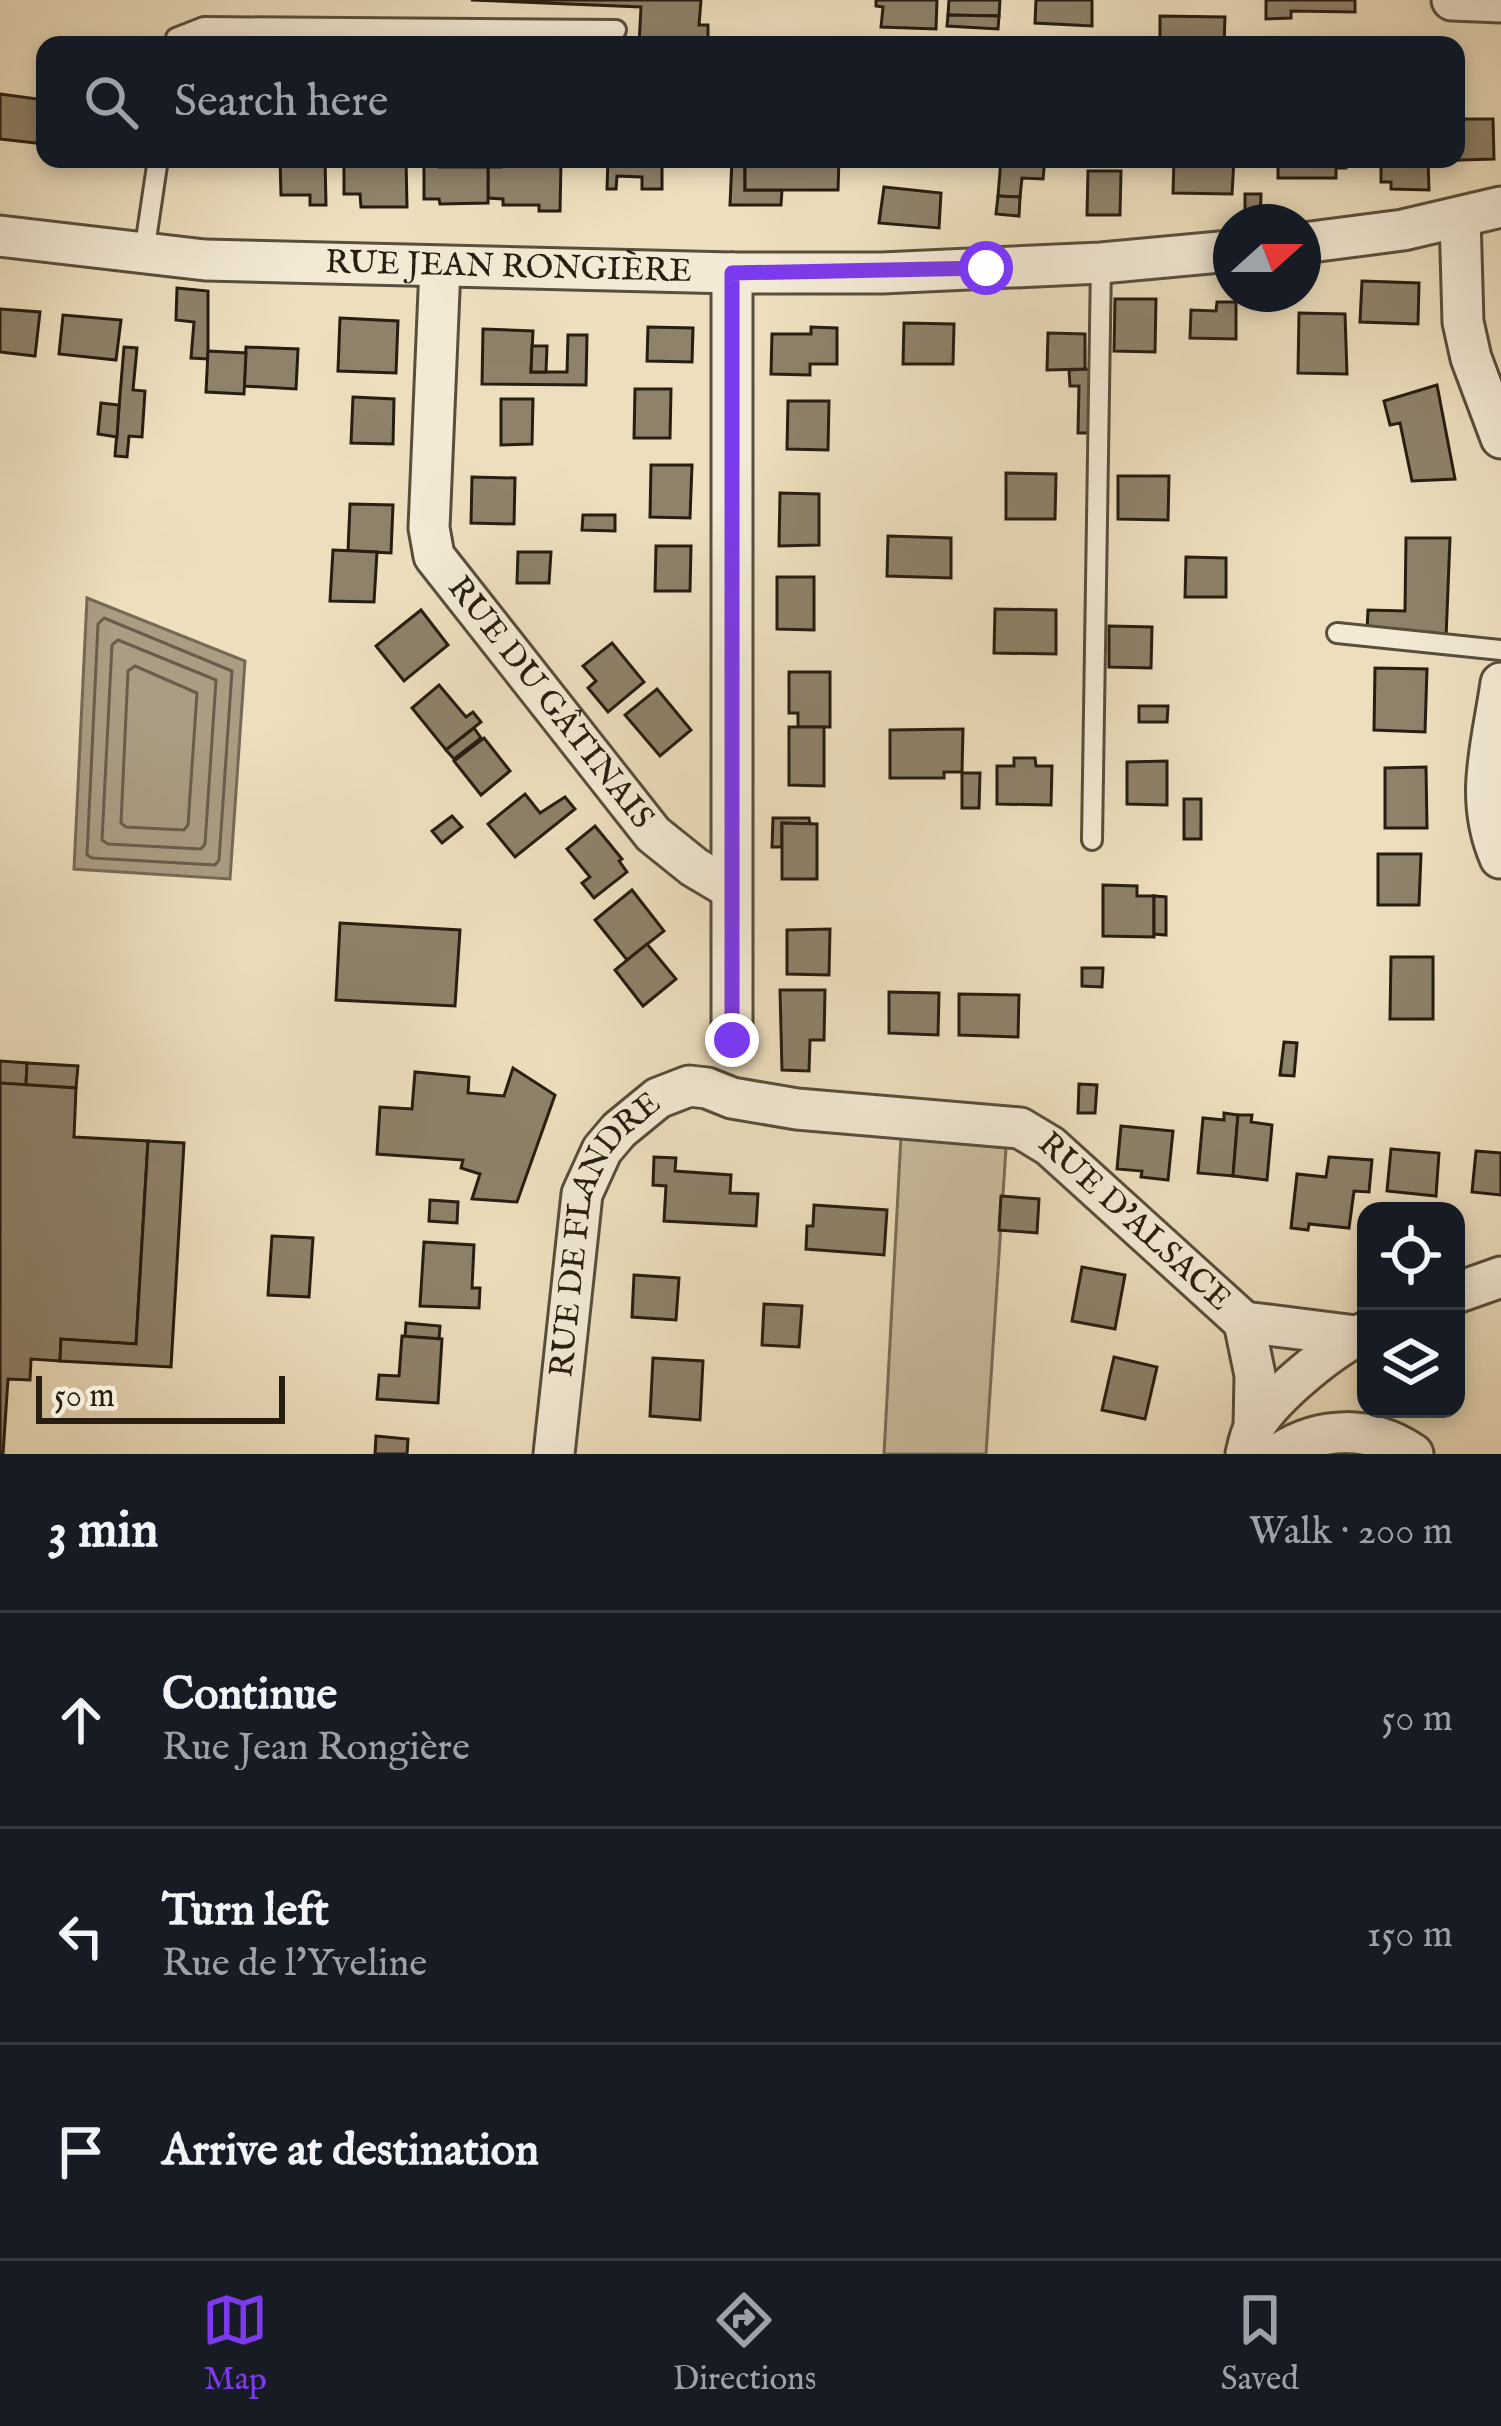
<!DOCTYPE html>
<meta charset="utf-8">
<style>
:root{--surface:#171b24;--page:#20242c;--text:#f1f3f6;--muted:#9ea1a6;--line:#363941;--accent:#7c3aed}
body{margin:0;font-family:"IM FELL English",serif;background:var(--page);color:var(--text)}
.controls{position:absolute;right:36px;bottom:36px;display:grid;overflow:hidden;border-radius:24px;box-shadow:0 6px 18px #0003}
.controls button{width:108px;height:108px;display:grid;place-items:center;padding:0;border:0;border-bottom:3px solid var(--line);background:var(--surface);color:var(--text);font:60px sans-serif}
.compass{position:absolute;left:1213px;top:204px;width:108px;height:108px;border-radius:50%;background:var(--surface);box-shadow:0 6px 18px #0003;rotate:69deg}
.scale{position:absolute;left:36px;bottom:30px;width:249px;box-sizing:border-box;padding-left:12px;border:6px solid #271d10;border-top:0;font-size:33px;line-height:42px;white-space:nowrap;color:#271d10;-webkit-text-stroke:9px #f3ead5;paint-order:stroke}
.stop{position:absolute;width:36px;height:36px;margin:-27px;border:9px solid #7c3aed;border-radius:50%;background:#fff}
.stop.end{background:#7c3aed;border-color:#fff;box-shadow:0 3px 12px #0008}
.list{margin:0;padding:0;list-style:none}
h2{display:flex;justify-content:space-between;align-items:center;height:156px;margin:0;padding:0 48px;font-size:51px}
h2 small{font-size:39px;font-weight:400;color:var(--muted)}
.list li{display:grid;grid-template-columns:78px 1fr auto;gap:36px;align-items:center;box-sizing:border-box;height:216px;padding:0 48px;border-top:3px solid var(--line)}
.list b{display:block;font-size:45px;white-space:nowrap}
.list p{margin:0;font-size:39px;white-space:nowrap;color:var(--muted)}
.list em{font-size:39px;font-style:normal;color:var(--muted)}
.icon{flex:none;width:66px;height:66px;fill:none;stroke:currentColor;stroke-width:2;stroke-linecap:round;stroke-linejoin:round}
.map{position:relative;flex:none;width:1501px;height:1454px;overflow:hidden}
.search{position:absolute;background:var(--surface);box-shadow:0 6px 18px #0003;left:36px;right:36px;top:36px;height:132px;display:flex;align-items:center;gap:30px;box-sizing:border-box;padding:0 42px;border-radius:24px;color:var(--muted);font-size:45px}
.sheet{height:804px;background:var(--surface)}
nav{display:flex;justify-content:space-around;align-items:center;box-sizing:border-box;height:168px;border-top:3px solid var(--line);background:var(--surface);font-size:33px;color:var(--muted)}
nav a{display:grid;justify-items:center;gap:6px}
nav .on{color:var(--accent)}
.map>svg:first-child{display:block}
</style>
<div class="map">
<svg width="1501" height="1454" viewBox="0 0 1501 1454">
<rect width="100%" height="100%" fill="#eddfbe"/>
<filter id="stains"><feTurbulence type="fractalNoise" baseFrequency=".00167" numOctaves="4"/><feColorMatrix values="0 0 0 0 .2 0 0 0 0 .09 0 0 0 0 .02 0 0 0 .5 -.17"/></filter>
<radialGradient id="worn" r=".72"><stop offset=".6" stop-color="#630" stop-opacity="0"/><stop offset="1" stop-color="#630" stop-opacity=".3"/></radialGradient>
<polygon fill="#cbbea0" stroke="#796e58" stroke-width="3" points="901,1137 1006,1148 986,1454 884,1454"/>
<polygon fill="#aa9d83" stroke="#766a55" stroke-width="3" points="87,598 245,661 230,879 74,869"/>
<g fill="none" stroke-linecap="round" stroke-linejoin="round">
<g stroke="#685d4a" stroke-width="3">
<polygon points="104,618 232,671 219,860 215,865 92,858 87,855 98,624"/>
<polygon points="118,640 216,680 205,844 201,849 108,844 102,840 112,645"/>
<polygon points="135,666 197,693 188,825 184,830 126,827 121,823 128,671"/>
</g>
</g>
<g fill="#8e826a" stroke="#271d10" stroke-width="3">
<polygon points="471,0 701,0 699,25 708,25 708,40 702,39 702,45 639,45 641,7"/>
<polygon points="876,0 937,0 936,29 881,27 883,7 876,6"/>
<polygon points="949,0 1000,0 999,16 948,15"/>
<polygon points="1036,0 1092,0 1092,26 1035,23"/>
<polygon points="1266,0 1355,0 1355,12 1291,11 1291,18 1266,19"/>
<polygon points="948,15 999,16 998,29 947,26"/>
<polygon points="1160,16 1225,17 1224,45 1160,45"/>
<polygon points="0,94 45,100 45,144 0,139"/>
<polygon points="1456,119 1493,119 1494,159 1428,161 1456,159"/>
<polygon points="280,159 325,159 326,205 310,205 310,195 281,195"/>
<polygon points="344,159 406,159 407,207 361,207 360,194 344,194"/>
<polygon points="608,159 662,159 662,189 642,189 642,177 617,176 616,189 607,189"/>
<polygon points="732,159 745,159 745,190 782,190 781,205 730,205"/>
<polygon points="745,159 839,159 838,190 745,190"/>
<polygon points="1001,159 1045,159 1043,179 1022,178 1020,197 998,196"/>
<polygon points="1174,159 1234,159 1232,194 1173,193"/>
<polygon points="1278,159 1346,159 1346,168 1336,168 1336,178 1278,178"/>
<polygon points="1381,159 1428,159 1429,190 1391,189 1391,182 1381,182"/>
<polygon points="501,160 561,162 560,211 539,211 539,205 503,205 503,199 488,198 488,167 501,167"/>
<polygon points="424,162 439,162 439,167 488,167 488,203 440,204 439,199 424,199"/>
<polygon points="1088,171 1121,171 1120,215 1087,215"/>
<polygon points="884,187 941,193 939,228 879,223"/>
<polygon points="1245,194 1261,194 1260,222 1245,222"/>
<polygon points="998,196 1020,197 1019,216 996,214"/>
<polygon points="1362,281 1419,283 1418,324 1360,322"/>
<polygon points="177,288 208,291 208,359 191,358 194,322 176,320"/>
<polygon points="1115,299 1156,299 1155,352 1114,351"/>
<polygon points="1217,302 1236,302 1236,339 1190,338 1191,310 1216,311"/>
<polygon points="0,309 40,312 35,356 0,352"/>
<polygon points="1299,313 1345,314 1347,374 1298,373"/>
<polygon points="63,315 121,320 116,360 59,354"/>
<polygon points="340,318 398,321 396,373 338,371"/>
<polygon points="904,323 954,324 953,364 903,364"/>
<polygon points="648,327 693,328 692,362 647,361"/>
<polygon points="811,327 837,328 837,364 810,364 810,375 771,374 772,334 811,334"/>
<polygon points="483,329 533,331 531,372 567,372 568,335 587,335 586,385 482,384"/>
<polygon points="1048,333 1085,334 1085,369 1047,370"/>
<polygon points="532,346 547,346 546,372 531,372"/>
<polygon points="124,347 137,348 133,390 145,391 142,437 129,436 127,457 115,456"/>
<polygon points="246,347 298,349 296,389 244,386"/>
<polygon points="208,351 246,353 244,394 206,392"/>
<polygon points="1090,369 1089,433 1078,433 1079,386 1070,386 1069,370"/>
<polygon points="1437,385 1455,479 1412,481 1400,423 1390,425 1384,401"/>
<polygon points="635,389 671,389 670,438 634,438"/>
<polygon points="353,397 394,399 393,444 351,443"/>
<polygon points="501,399 533,399 532,444 501,445"/>
<polygon points="788,401 829,401 828,450 787,449"/>
<polygon points="101,403 119,405 117,437 98,434"/>
<polygon points="651,465 692,465 690,518 650,517"/>
<polygon points="1006,473 1056,474 1055,519 1006,519"/>
<polygon points="1118,476 1169,476 1168,520 1118,519"/>
<polygon points="472,477 515,478 514,524 471,523"/>
<polygon points="780,493 819,494 819,545 779,546"/>
<polygon points="350,504 393,505 391,553 348,551"/>
<polygon points="583,515 615,515 615,531 582,530"/>
<polygon points="888,536 951,538 951,578 887,576"/>
<polygon points="1406,538 1450,538 1446,638 1367,630 1368,610 1405,611"/>
<polygon points="656,546 691,546 690,591 655,591"/>
<polygon points="333,550 377,552 374,602 330,601"/>
<polygon points="518,552 551,552 549,583 517,583"/>
<polygon points="1186,557 1226,558 1226,597 1185,597"/>
<polygon points="777,577 814,577 814,630 777,629"/>
<polygon points="995,609 1056,610 1056,654 994,653"/>
<polygon points="421,610 448,645 404,681 376,646"/>
<polygon points="1109,626 1152,627 1151,668 1109,667"/>
<polygon points="612,643 644,682 608,712 588,688 596,681 583,666"/>
<polygon points="1375,668 1427,669 1425,732 1374,730"/>
<polygon points="789,672 830,672 830,727 798,727 798,713 789,713"/>
<polygon points="439,685 466,717 473,712 481,722 446,750 412,708"/>
<polygon points="657,689 691,730 660,756 625,715"/>
<polygon points="1139,706 1168,706 1167,722 1139,722"/>
<polygon points="789,727 824,727 824,786 789,785"/>
<polygon points="474,728 481,738 454,759 446,750"/>
<polygon points="963,729 962,772 944,772 944,778 890,778 890,730"/>
<polygon points="484,738 510,771 481,795 454,761"/>
<polygon points="1014,758 1035,758 1036,766 1052,766 1051,805 997,804 997,766 1014,766"/>
<polygon points="1167,761 1167,805 1127,804 1127,762"/>
<polygon points="1426,767 1427,828 1385,828 1385,768"/>
<polygon points="962,773 980,773 979,808 962,808"/>
<polygon points="525,794 540,813 565,797 575,809 515,857 488,824"/>
<rect x="1184" y="799" width="17" height="40"/>
<polygon points="452,816 462,827 442,843 432,831"/>
<polygon points="773,818 809,818 810,824 782,823 782,847 772,847"/>
<polygon points="782,823 817,824 817,879 782,879"/>
<polygon points="595,826 622,859 619,861 627,872 594,898 582,883 590,877 567,849"/>
<polygon points="1378,854 1421,854 1419,905 1378,905"/>
<polygon points="1103,885 1137,886 1137,896 1154,896 1154,937 1103,936"/>
<polygon points="632,890 664,931 627,960 595,920"/>
<polygon points="1154,896 1166,897 1166,935 1154,934"/>
<polygon points="340,923 460,930 455,1006 336,1000"/>
<polygon points="830,929 829,975 787,974 787,930"/>
<polygon points="647,944 676,979 643,1006 615,970"/>
<polygon points="1391,957 1433,957 1433,1019 1390,1019"/>
<polygon points="1082,968 1103,968 1102,987 1082,986"/>
<polygon points="780,990 825,990 824,1040 810,1040 809,1071 782,1070"/>
<polygon points="889,992 939,993 938,1035 889,1033"/>
<polygon points="959,994 1019,995 1018,1037 959,1035"/>
<polygon points="1284,1042 1297,1043 1294,1076 1280,1075"/>
<polygon points="0,1061 27,1063 26,1085 0,1083"/>
<polygon points="27,1063 78,1066 76,1088 26,1085"/>
<polygon points="513,1068 555,1095 517,1202 472,1199 480,1174 461,1168 463,1160 377,1154 380,1107 412,1109 415,1072 469,1077 468,1093 504,1096"/>
<polygon points="0,1083 76,1088 74,1137 148,1141 136,1344 61,1339 60,1361 31,1359 30,1380 8,1379 3,1454 0,1454"/>
<polygon points="1079,1084 1097,1085 1095,1113 1078,1113"/>
<polygon points="1224,1113 1238,1115 1233,1176 1198,1173 1203,1118 1224,1120"/>
<polygon points="1238,1115 1252,1115 1251,1122 1272,1125 1267,1180 1233,1176"/>
<polygon points="1121,1126 1173,1131 1168,1180 1141,1177 1142,1171 1117,1169"/>
<polygon points="148,1141 184,1143 171,1367 60,1361 61,1339 136,1344"/>
<polygon points="1391,1149 1439,1153 1436,1196 1387,1191"/>
<polygon points="1476,1151 1501,1153 1501,1195 1472,1192"/>
<polygon points="654,1157 676,1158 675,1171 731,1175 730,1193 758,1194 756,1226 664,1221 666,1186 653,1185"/>
<polygon points="1329,1157 1372,1160 1369,1192 1354,1191 1349,1228 1309,1224 1308,1230 1291,1228 1297,1174 1326,1177"/>
<polygon points="1001,1196 1039,1199 1037,1233 999,1230"/>
<polygon points="430,1200 458,1202 457,1223 429,1221"/>
<polygon points="814,1205 887,1210 884,1255 806,1249 807,1226 813,1226"/>
<polygon points="272,1236 313,1238 309,1297 268,1295"/>
<polygon points="424,1242 474,1245 472,1288 480,1288 479,1308 420,1306"/>
<polygon points="1082,1267 1125,1275 1115,1329 1072,1321"/>
<polygon points="634,1275 679,1278 676,1320 632,1317"/>
<polygon points="764,1304 802,1306 799,1347 762,1345"/>
<polygon points="406,1323 440,1326 439,1339 405,1337"/>
<polygon points="402,1336 442,1339 438,1403 377,1399 379,1375 399,1376"/>
<polygon points="1114,1357 1157,1367 1145,1419 1102,1410"/>
<polygon points="653,1358 703,1361 700,1420 650,1416"/>
<polygon points="376,1436 408,1439 407,1454 375,1454"/>
</g>
<g fill="none" stroke-linecap="round" stroke-linejoin="round">
<defs>
<g id="service">
<polyline points="175,45 176,38 204,27 616,30"/>
<polyline points="144,253 158,159"/>
<polyline points="1337,633 1501,650"/>
<polyline points="1092,840 1101,263"/>
</g>
<g id="minor">
<polyline points="1452,0 1501,2"/>
<polyline points="1460,217 1463,322 1471,358 1501,438"/>
<path id="s1" d="M0,236l205,24 527,13h150l219,-10 130,-12"/>
<polyline points="1303,243 1403,230 1501,207"/>
<path id="s2" d="M440,267l-11,261 5,28 219,278 41,33 37,22"/>
<path d="M1500,858c-26,-60 -8,-112 1,-175"/>
<polyline points="732,1040 732,273"/>
<polyline points="1456,1293 1501,1277"/>
<polyline points="1244,1322 1255,1375 1254,1428"/>
<path id="s3" d="M554,1454l28,-260 20,-44 17,-20 39,-32 31,-12 18,2 25,10 65,11 223,19 30,18 194,176 112,14"/>
<path d="M1246,1454c2,-9 4,-20 9,-28 20,-32 77,-79 111,-94"/>
<path d="M1278,1454c42,-28 92,-29 135,0"/>
</g>
</defs>
<use href="#service" stroke="#584e3c" stroke-width="24"/>
<use href="#minor" stroke="#584e3c" stroke-width="45"/>
<use href="#service" stroke="#f3ead5" stroke-width="18"/>
<use href="#minor" stroke="#f3ead5" stroke-width="39"/>
</g>
<g fill="none" stroke-linecap="round" stroke-linejoin="round">
<polyline stroke="#7c3aed" stroke-width="15" points="732,1040 732,273 986,268"/>
</g>
<g text-anchor="middle" dominant-baseline="central" stroke-width="10" stroke-linejoin="round" paint-order="stroke">
<g font-size="33" fill="#271d10" stroke="#f3ead5">
<text stroke="none"><textPath href="#s1" startOffset="510">RUE JEAN RONGIÈRE</textPath></text>
<text stroke="none"><textPath href="#s2" startOffset="477">RUE DU GÂTINAIS</textPath></text>
<text stroke="none"><textPath href="#s3" startOffset="903">RUE D'ALSACE</textPath></text>
<text stroke="none"><textPath href="#s3" startOffset="231">RUE DE FLANDRE</textPath></text>
</g>
</g>
<rect width="100%" height="100%" filter="url(#stains)"/>
<rect width="100%" height="100%" fill="url(#worn)"/>
</svg>
<div class="controls">
<button><svg class="icon" aria-label="locate" viewBox="0 0 24 24"><circle cx="12" cy="12" r="6"/><path d="M12 2v4M12 18v4M2 12h4M18 12h4"/></svg></button>
<button><svg class="icon" aria-label="layers" viewBox="0 0 24 24"><path d="M12 4l9 5-9 5-9-5zM3 14l9 5 9-5"/></svg></button>
</div>
<svg class="compass" viewBox="-18 -18 36 36"><path d="M0-13l5 13h-10z" fill="#e53935"/><path d="M0 13l5-13h-10z" fill="#9ea1a6"/></svg>
<div class="scale">50 m</div>
<div class="stop" style="left:986px;top:268px"></div>
<div class="stop end" style="left:732px;top:1040px"></div>
<div class="search"><svg class="icon" aria-label="search" viewBox="0 0 24 24"><circle cx="10" cy="10" r="6"/><path d="M15 15l6 6"/></svg>Search here</div>
</div>
<section class="sheet">
<h2>3 min<small>Walk · 200 m</small></h2>
<ul class="list">
<li><svg class="icon" aria-label="ahead" viewBox="0 0 24 24"><path d="M12 20V5M6 11l6-6 6 6"/></svg><div><b>Continue</b><p>Rue Jean Rongière</p></div><em>50 m</em></li>
<li><svg class="icon" aria-label="left" viewBox="0 0 24 24"><path d="M17 20v-9H6M10 6l-5 5 5 5"/></svg><div><b>Turn left</b><p>Rue de l'Yveline</p></div><em>150 m</em></li>
<li><svg class="icon" aria-label="arrive" viewBox="0 0 24 24"><path d="M6 21V4h12l-3 4 3 4H6"/></svg><div><b>Arrive at destination</b></div></li>
</ul>
</section>
<nav>
<a class="on"><svg class="icon" aria-label="map" viewBox="0 0 24 24"><path d="M3 6l6-2 6 2 6-2v14l-6 2-6-2-6 2zM9 4v14M15 6v14"/></svg>Map</a>
<a><svg class="icon" aria-label="directions" viewBox="0 0 24 24"><path d="M12 3l9 9-9 9-9-9zM9 14v-3h6M13 9l2 2-2 2"/></svg>Directions</a>
<a><svg class="icon" aria-label="saved" viewBox="0 0 24 24"><path d="M7 4h10v16l-5-4-5 4z"/></svg>Saved</a>
</nav>
